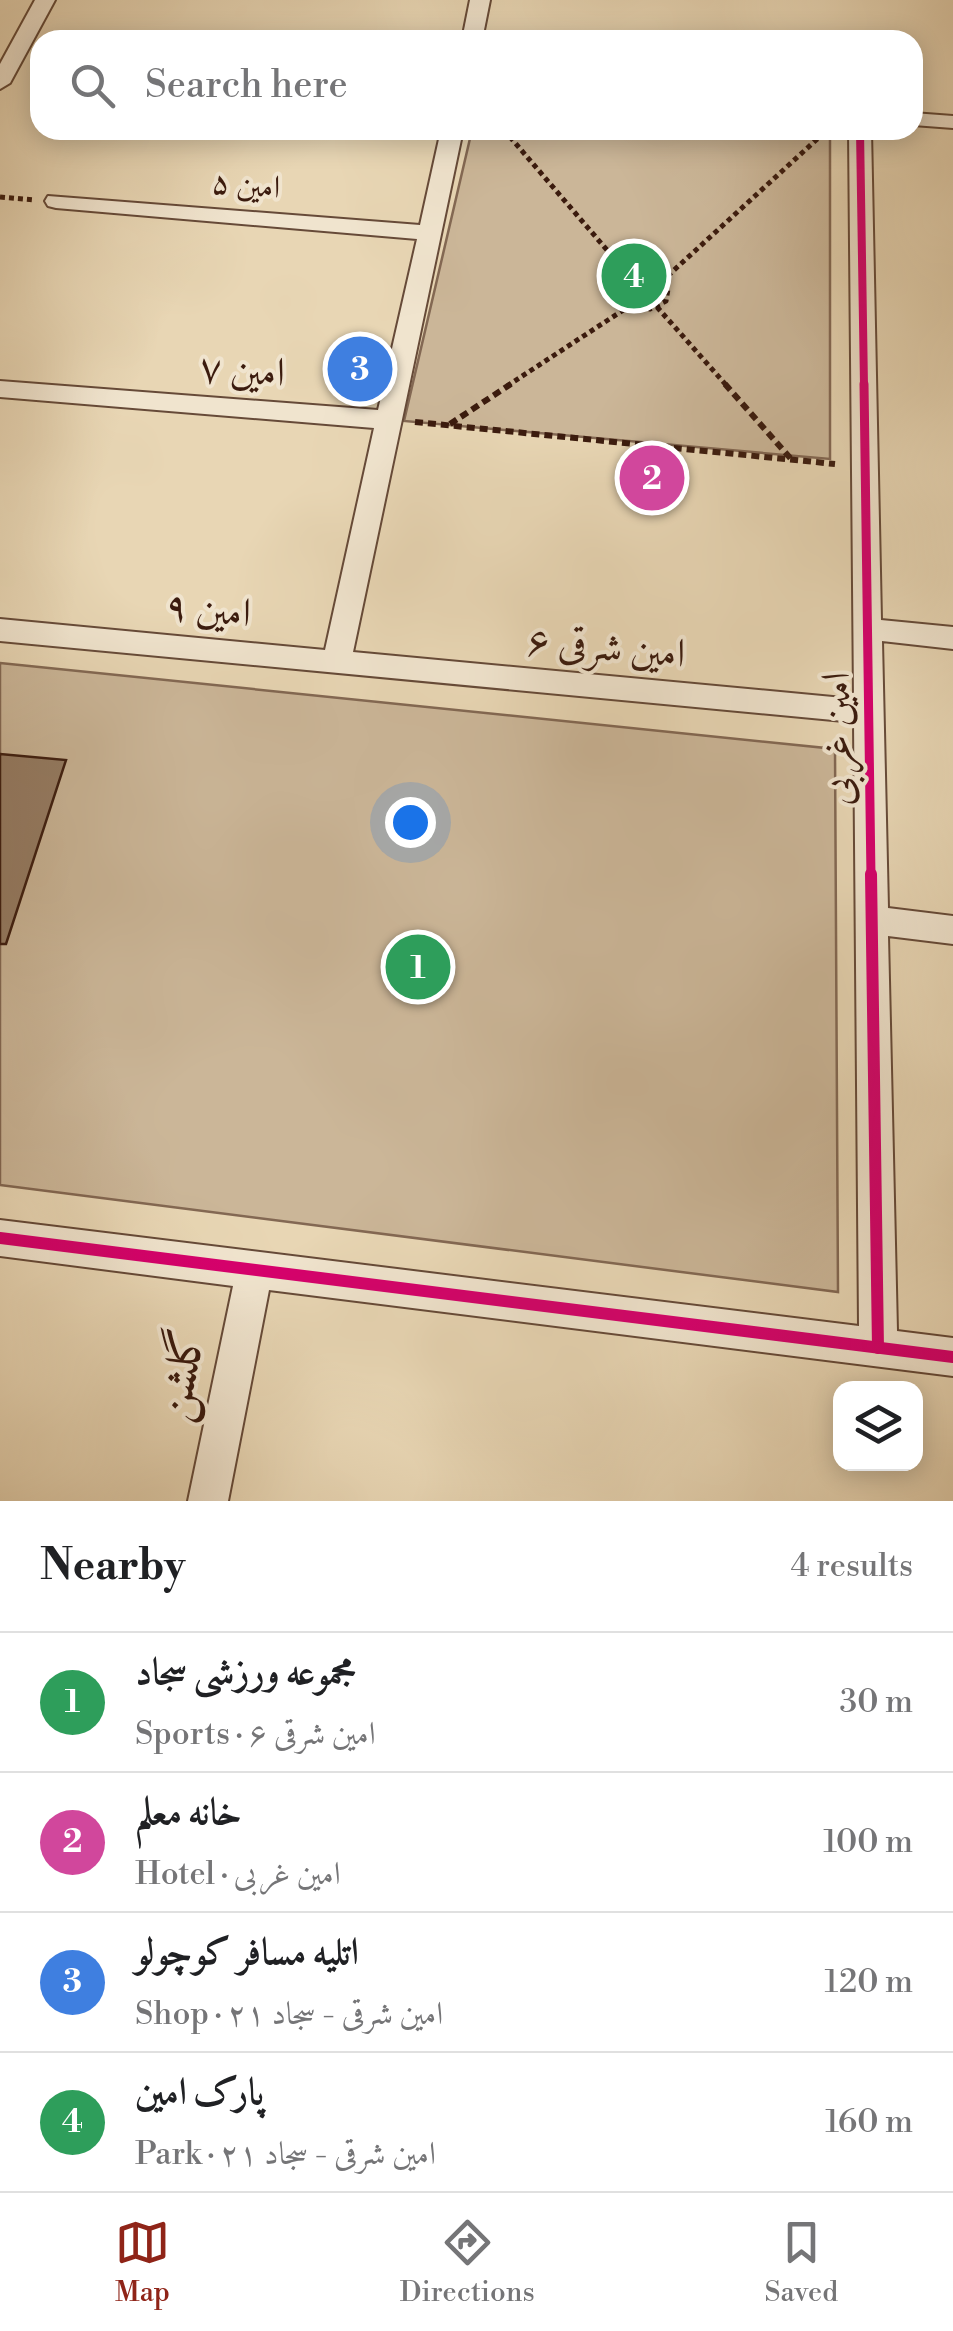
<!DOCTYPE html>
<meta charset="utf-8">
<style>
:root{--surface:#fff;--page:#f2f2f2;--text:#202124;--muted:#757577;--line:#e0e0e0;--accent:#8f2418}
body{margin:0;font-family:"Libre Bodoni",Amiri,serif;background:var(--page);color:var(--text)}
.controls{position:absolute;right:30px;bottom:30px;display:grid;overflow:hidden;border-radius:20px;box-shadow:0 5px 25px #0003}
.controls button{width:90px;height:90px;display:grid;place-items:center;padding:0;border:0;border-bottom:2px solid var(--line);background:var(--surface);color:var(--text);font:50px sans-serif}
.you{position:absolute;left:410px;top:822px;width:35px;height:35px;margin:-25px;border:8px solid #fff;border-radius:50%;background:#1a73e8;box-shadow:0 0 0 15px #1a73e833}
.badge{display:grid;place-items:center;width:65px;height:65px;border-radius:50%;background:var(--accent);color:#fff;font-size:32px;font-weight:700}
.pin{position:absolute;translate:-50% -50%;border:5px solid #fff;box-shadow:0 2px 10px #0006}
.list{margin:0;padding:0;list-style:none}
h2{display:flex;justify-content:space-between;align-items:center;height:130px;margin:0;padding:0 40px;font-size:42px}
h2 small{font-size:32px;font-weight:400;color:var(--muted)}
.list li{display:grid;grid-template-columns:65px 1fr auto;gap:30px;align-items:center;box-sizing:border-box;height:140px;padding:0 40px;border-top:2px solid var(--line)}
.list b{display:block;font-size:38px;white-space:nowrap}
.list p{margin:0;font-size:32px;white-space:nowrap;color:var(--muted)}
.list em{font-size:32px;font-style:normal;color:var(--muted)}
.icon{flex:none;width:55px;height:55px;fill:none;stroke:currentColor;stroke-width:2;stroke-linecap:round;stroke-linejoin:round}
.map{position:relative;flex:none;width:953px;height:1501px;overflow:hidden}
.search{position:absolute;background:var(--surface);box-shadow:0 5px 25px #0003;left:30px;right:30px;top:30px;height:110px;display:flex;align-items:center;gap:25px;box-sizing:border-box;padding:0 35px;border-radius:30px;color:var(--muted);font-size:38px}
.sheet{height:690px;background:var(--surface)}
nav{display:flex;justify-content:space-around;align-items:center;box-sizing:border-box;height:140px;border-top:2px solid var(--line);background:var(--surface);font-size:28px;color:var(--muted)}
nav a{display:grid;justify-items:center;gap:5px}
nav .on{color:var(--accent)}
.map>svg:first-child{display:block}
</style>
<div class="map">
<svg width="953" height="1501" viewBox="0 0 953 1501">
<rect width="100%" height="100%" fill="#e8d6b4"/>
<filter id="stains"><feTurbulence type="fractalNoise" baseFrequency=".002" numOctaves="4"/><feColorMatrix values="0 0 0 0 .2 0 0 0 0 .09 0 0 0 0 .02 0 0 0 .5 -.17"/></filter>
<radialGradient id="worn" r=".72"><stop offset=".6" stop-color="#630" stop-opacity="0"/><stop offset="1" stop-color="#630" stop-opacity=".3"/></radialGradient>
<g fill="#cbb698" stroke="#836853" stroke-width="2.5">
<polygon points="472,130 830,130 830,459 404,421"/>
<polygon points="0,663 835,749 838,1292 0,1185"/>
</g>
<polygon fill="#957c64" stroke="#3b1b0e" stroke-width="2.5" points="0,754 66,760 6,944 0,944"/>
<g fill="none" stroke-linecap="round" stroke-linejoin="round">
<defs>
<g id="street">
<polygon points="35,0 55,0 10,83 0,89 0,64"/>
<polygon points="470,0 490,0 482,40 462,40"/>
<polygon points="913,113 953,116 953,128 913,125"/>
<polygon points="441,130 463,130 353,652 854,699 849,130 871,130 881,620 953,627 953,649 882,641 888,908 953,916 953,944 888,936 897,1331 953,1338 953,1376 269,1290 228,1501 188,1501 233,1286 0,1256 0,1220 859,1326 854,722 0,641 0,619 325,650 374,428 0,397 0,381 378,410 417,239 56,208 48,206 45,201 48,196 420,225"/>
</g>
</defs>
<use href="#street" stroke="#664a38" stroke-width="4"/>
<g stroke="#3b1b0e" stroke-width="5" stroke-dasharray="5 4" stroke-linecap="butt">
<polyline points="504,130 631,278"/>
<polyline points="0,197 35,200"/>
<polygon points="646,276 668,289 666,301 650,309 622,302 617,289 620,283"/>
<polyline points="661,282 827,130"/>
<polyline points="657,307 727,386"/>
<polyline points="507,386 631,305"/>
</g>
<g stroke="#3b1b0e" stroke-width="6" stroke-dasharray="8 5" stroke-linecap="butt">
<polyline points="725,384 791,459"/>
<polyline points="415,422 835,464"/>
<polyline points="450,424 511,384"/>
</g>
<use href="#street" fill="#f0e4ce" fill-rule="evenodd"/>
<defs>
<polyline id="cycleway-far2" points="860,130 864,386"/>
<polyline id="cycleway-far1" points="864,384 871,877"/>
<g id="cycleway">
<polyline points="871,874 878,1348"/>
<polyline points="0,1238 953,1357"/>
</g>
</defs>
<use href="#cycleway-far2" stroke="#f0e4ce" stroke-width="12"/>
<use href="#cycleway-far1" stroke="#f0e4ce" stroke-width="15"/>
<use href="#cycleway" stroke="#f0e4ce" stroke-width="19"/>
<use href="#cycleway-far2" stroke="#d6006c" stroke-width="8"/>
<use href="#cycleway-far1" stroke="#d6006c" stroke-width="9"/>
<use href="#cycleway" stroke="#d6006c" stroke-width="12"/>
</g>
<g text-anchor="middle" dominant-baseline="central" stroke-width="8" stroke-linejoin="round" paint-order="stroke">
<g font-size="32" fill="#3b1b0e" stroke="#f0e4ce">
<text transform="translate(246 185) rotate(5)">امین ۵</text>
</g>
<g font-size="40" fill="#3b1b0e" stroke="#f0e4ce">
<text transform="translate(242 371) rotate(4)">امین ۷</text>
<text transform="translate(208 610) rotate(6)">امین ۹</text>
<text transform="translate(606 648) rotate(5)">امین شرقی ۶</text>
<text transform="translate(838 739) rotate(-91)">امین غربی</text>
</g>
<g font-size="48" fill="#3b1b0e" stroke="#f0e4ce">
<text transform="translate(182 1375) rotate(-79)">گلشن</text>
</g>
</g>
<rect width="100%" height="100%" filter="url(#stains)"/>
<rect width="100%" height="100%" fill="url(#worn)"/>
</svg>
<div class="controls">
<button><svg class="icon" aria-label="layers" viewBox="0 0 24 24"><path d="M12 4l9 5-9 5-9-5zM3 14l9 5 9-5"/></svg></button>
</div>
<div class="you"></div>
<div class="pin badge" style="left:418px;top:967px;background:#2e9e5b">1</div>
<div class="pin badge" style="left:652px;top:478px;background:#d1479c">2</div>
<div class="pin badge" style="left:360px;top:369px;background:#3f7fe0">3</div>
<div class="pin badge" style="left:634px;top:276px;background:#2e9e5b">4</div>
<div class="search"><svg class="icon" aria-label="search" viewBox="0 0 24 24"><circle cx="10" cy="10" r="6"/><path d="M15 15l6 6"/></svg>Search here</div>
</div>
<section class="sheet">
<h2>Nearby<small>4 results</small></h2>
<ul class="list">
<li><span class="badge" style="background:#2e9e5b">1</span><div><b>مجموعه ورزشی سجاد</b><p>Sports · امین شرقی ۶</p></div><em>30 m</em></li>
<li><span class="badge" style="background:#d1479c">2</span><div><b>خانه معلم</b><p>Hotel · امین غربی</p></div><em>100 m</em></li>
<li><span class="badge" style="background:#3f7fe0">3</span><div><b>اتليه مسافر كوچولو</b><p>Shop · امین شرقی - سجاد ۲۱</p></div><em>120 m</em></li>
<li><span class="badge" style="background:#2e9e5b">4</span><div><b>پارک امین</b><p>Park · امین شرقی - سجاد ۲۱</p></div><em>160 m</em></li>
</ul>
</section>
<nav>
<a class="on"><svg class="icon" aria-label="map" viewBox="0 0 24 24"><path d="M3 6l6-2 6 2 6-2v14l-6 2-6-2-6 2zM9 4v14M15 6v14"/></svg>Map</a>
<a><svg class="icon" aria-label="directions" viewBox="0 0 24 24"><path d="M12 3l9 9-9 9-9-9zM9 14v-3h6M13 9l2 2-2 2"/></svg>Directions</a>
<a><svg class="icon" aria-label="saved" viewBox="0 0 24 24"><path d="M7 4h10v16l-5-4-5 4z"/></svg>Saved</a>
</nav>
